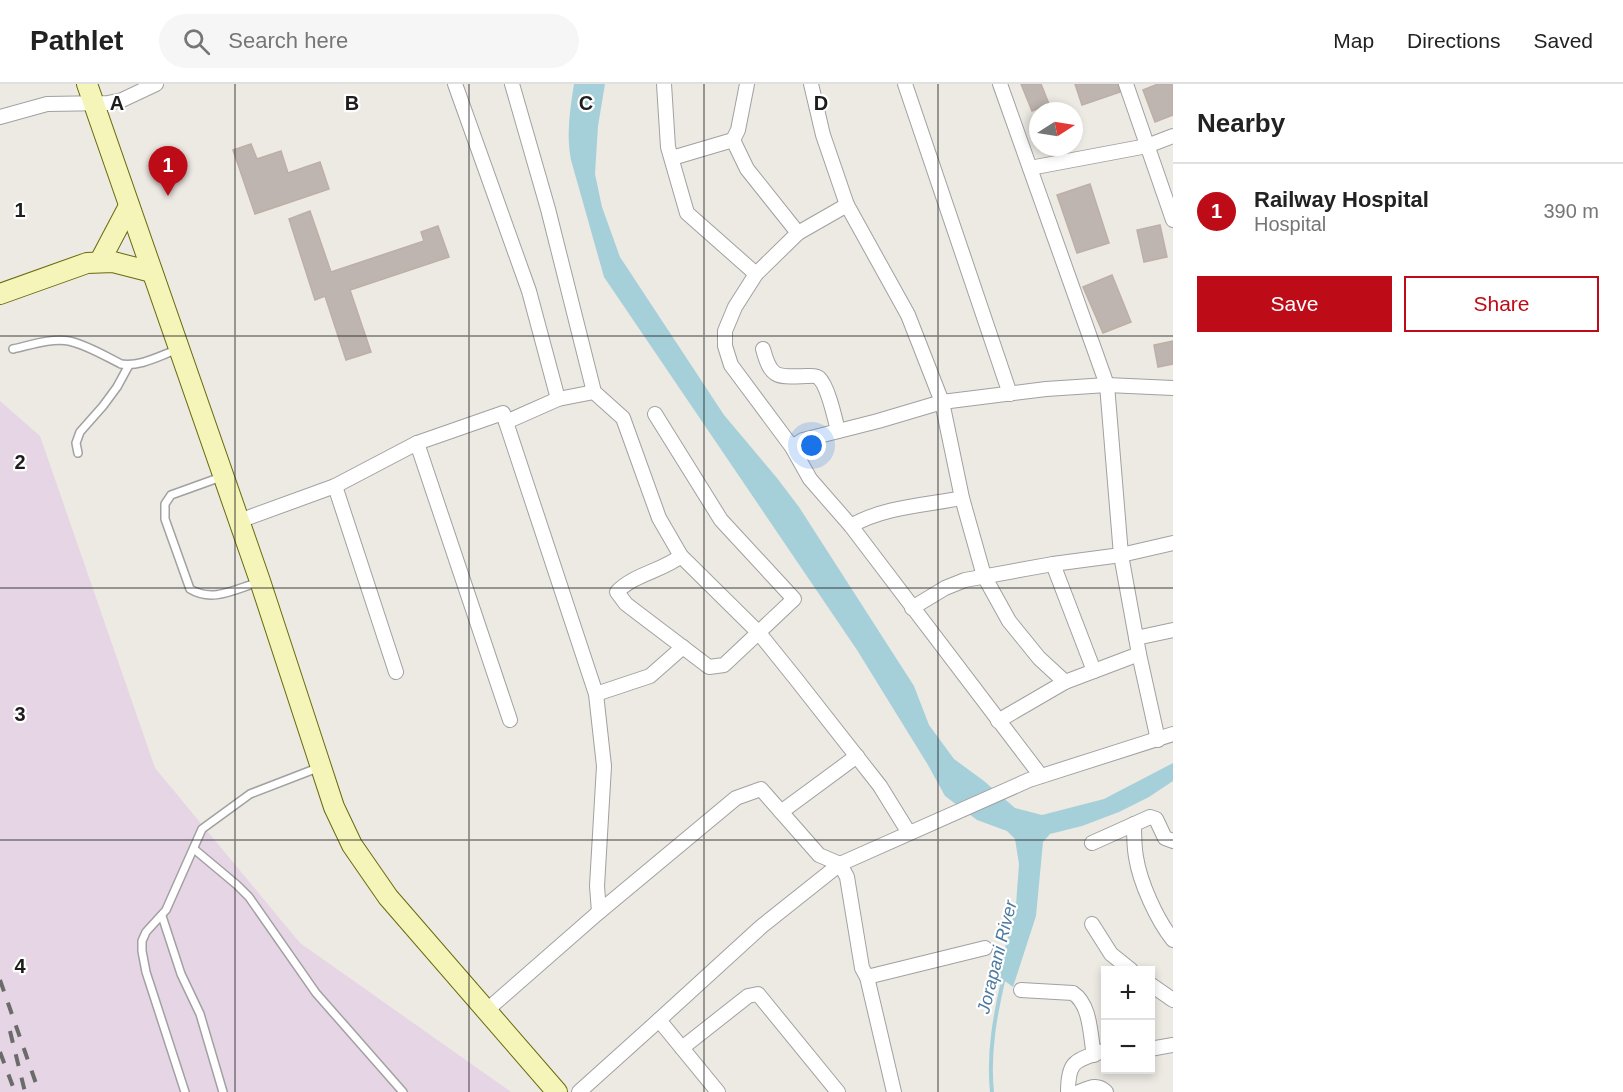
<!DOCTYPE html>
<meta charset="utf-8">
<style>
:root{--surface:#fff;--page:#f6f6f6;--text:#222;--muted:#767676;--line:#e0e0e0;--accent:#bd0c17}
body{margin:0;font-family:Helvetica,sans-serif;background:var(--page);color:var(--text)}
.controls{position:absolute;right:18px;bottom:18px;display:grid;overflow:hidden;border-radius:0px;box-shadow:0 3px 9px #0003}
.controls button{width:54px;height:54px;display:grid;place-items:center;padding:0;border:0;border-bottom:2px solid var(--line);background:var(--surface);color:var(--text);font:30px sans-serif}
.compass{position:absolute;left:1029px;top:18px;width:54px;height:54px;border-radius:50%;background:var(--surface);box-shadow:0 3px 9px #0003;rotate:78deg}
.you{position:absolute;left:812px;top:362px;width:21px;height:21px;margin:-15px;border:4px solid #fff;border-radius:50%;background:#1a73e8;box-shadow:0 0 0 9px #1a73e833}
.badge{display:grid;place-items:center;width:39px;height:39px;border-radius:50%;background:var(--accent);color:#fff;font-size:20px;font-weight:700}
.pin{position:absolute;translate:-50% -50px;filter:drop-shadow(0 2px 3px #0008)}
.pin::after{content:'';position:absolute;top:32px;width:21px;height:18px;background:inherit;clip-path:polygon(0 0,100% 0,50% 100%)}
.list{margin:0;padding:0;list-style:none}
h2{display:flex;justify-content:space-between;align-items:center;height:78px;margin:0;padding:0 24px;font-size:26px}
h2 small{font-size:20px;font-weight:400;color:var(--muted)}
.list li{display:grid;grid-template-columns:39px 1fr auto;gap:18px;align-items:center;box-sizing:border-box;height:96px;padding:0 24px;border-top:2px solid var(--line)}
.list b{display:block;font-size:22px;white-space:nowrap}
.list p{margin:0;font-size:20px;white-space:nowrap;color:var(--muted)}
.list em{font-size:20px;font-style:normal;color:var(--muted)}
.actions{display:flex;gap:12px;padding:18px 24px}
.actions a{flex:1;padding:14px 0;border:2px solid var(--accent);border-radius:0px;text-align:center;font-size:21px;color:var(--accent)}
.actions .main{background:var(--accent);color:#fff}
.icon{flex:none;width:33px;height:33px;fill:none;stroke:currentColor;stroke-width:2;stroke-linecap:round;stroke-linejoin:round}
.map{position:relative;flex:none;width:1173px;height:1008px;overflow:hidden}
header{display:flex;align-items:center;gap:36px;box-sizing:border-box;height:84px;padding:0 30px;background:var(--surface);border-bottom:2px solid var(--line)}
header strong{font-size:28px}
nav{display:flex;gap:33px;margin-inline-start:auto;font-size:21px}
.search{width:420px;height:54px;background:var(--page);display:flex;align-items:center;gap:15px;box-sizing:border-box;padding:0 21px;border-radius:33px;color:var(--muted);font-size:22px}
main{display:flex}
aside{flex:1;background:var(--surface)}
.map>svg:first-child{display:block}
</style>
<header>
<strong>Pathlet</strong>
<div class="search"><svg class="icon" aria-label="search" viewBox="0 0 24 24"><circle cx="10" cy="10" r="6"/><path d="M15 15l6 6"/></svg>Search here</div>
<nav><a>Map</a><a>Directions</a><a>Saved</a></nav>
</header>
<main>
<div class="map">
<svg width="1173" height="1008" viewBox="0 0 1173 1008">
<rect width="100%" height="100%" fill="#ede9e3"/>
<polygon fill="#e6d5e4" points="0,317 40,352 155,684 300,859 511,1008 0,1008"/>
<path fill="#a6d0d9" d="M574,0h31l-7,42 -3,48 7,33 18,50 104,158 53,63 22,29 115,179 15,39 25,34 30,22 31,27 27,7 62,-16 69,-36v18l-24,16 -30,15 -37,14 -32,8 -7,8 -7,74 -23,71 -15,-11 18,-71 3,-41 -4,-25 -8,-8 -30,-11 -32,-24 -17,-31 -71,-115 -253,-373 -33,-117c-5,-26 -1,-50 3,-76z"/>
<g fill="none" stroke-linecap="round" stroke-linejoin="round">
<path stroke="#a6d0d9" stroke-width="4" d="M992,1008c-4,-39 3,-77 12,-115"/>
</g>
<g fill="#beb5b0" stroke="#beafa6" stroke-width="1.5">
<polygon points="1021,0 1041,0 1049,20 1032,27"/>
<polygon points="1075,0 1117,0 1120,8 1082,21"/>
<polygon points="1158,0 1173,0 1173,31 1155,38 1143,6"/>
<polygon points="251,60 257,75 281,67 288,89 320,78 329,105 255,130 233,66"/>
<polygon points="1090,100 1109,159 1077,169 1057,111"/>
<polygon points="310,127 331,188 424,157 421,148 438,142 449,173 350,206 371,268 346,276 325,212 315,216 289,135"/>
<polygon points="1160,141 1167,173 1144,178 1137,146"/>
<polygon points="1112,191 1131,238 1103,249 1083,203"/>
<polygon points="1173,257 1173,280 1158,283 1154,261"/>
</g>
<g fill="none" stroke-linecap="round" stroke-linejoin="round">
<defs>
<g id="service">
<path d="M13,265c18,-4 38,-11 56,-8 18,4 36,15 52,23 19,3 38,-8 55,-14"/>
<polyline points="78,369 76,359 80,348 103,322 117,303 129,281"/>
<path d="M221,393l-50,18 -6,9v15l25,70c23,14 45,0 69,-7"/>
<polyline points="194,765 237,801 249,813 316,909 403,1008"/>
<polyline points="162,832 181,890 200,930 223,1008"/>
<polyline points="185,1008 146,888 142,867 142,857 146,848 166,826 202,745 250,710 320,683"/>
</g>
<g id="minor">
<polyline points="455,0 529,207 558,315"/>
<polyline points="512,0 548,125 594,308 623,334 659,434 681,472 759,549 796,595 880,702 909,749"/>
<polyline points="664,0 668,63 687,129 756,190"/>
<polyline points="811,0 823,51 847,121 908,231 942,318 962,414 984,492 1009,537 1039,574 1065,598"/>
<polyline points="905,0 1010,310"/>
<polyline points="1000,0 1107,301 1121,471 1139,570 1158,656"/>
<polyline points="1126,0 1173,136"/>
<polyline points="0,33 47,20 108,19 122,16 156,0"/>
<polyline points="733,56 747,85 798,149"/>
<polyline points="672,74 733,56 738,46 747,0"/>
<polyline points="1030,84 1147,62 1173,52"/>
<polyline points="847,121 798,149 756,190 735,223 725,247 725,262 731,281 792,363 810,395 851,442 1041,692"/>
<path d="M763,265c8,30 14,28 43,27 4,0 10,-1 13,2 9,8 16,41 19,53"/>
<path d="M655,330l66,106 73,79 -70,66 -15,2 -83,-63 -9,-12c17,-18 45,-21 64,-36"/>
<polyline points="506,338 558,315 594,308"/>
<polyline points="417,359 510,636"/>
<polyline points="792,363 803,356 878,337 942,318 1046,305 1107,301 1173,304"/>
<polyline points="335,402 396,588"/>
<polyline points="239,437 335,402 417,359 503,329 596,610 604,682 597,802 599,828"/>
<path d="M851,442c32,-19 75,-21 111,-28"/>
<polyline points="1053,480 1094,587"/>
<polyline points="912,524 945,504 965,496 1053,480 1121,471 1173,459"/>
<polyline points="1136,554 1173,546"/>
<polyline points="596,610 650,592 683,563"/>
<polyline points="998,637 1065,598 1139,570"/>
<polyline points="781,728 857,672"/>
<path d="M1134,740c0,11 0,22 2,33 4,26 21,63 37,83"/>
<polyline points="1092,759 1150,733 1156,735 1165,754 1173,757"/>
<polyline points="1092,840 1111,870 1131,886"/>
<polyline points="867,893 985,864"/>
<polyline points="1150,900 1173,916"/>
<path d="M1021,906l52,3c18,12 17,42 21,62"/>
<polyline points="487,926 599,828 736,714 761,705 819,771 840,780 847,793 862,884 867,893 894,1008"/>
<polyline points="659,936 762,842 840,780 1029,696 1173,650"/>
<polyline points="682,964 748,912 758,910 838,1008"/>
<polyline points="1150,965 1173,961"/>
<polyline points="579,1008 659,936 718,1008"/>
<path d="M1068,1008c0,-34 9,-31 38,-42"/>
<path d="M1079,1008c10,-4 18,-9 27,0"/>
</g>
<g id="secondary">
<polyline points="87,0 260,497 334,723 352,761 388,813 557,1008"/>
<polyline points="100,177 129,122"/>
<polyline points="0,210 87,179 113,178 152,188"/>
</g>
</defs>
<use href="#service" stroke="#a1a1a1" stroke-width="10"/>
<use href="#minor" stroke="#a1a1a1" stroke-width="16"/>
<use href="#secondary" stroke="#686c0b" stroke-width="22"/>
<use href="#service" stroke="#fff" stroke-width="7"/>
<use href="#minor" stroke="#fff" stroke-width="14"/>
<use href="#secondary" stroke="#f5f4b9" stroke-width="20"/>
<g stroke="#6b6b6b" stroke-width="4" stroke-dasharray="12 12" stroke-linecap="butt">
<polyline points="0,896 39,1008"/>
<polyline points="10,947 25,1008"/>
<polyline points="0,968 15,1008"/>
</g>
</g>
<path fill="none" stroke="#1d1d1d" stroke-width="1.5" stroke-opacity="0.55" d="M235,0v1008M469,0v1008M704,0v1008M938,0v1008M0,252h1173M0,504h1173M0,756h1173"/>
<g text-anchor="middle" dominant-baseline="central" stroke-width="4.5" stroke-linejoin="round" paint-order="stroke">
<g font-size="18" font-style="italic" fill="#4c7a9f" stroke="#fff">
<text transform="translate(997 873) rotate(-76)">Jorapani River</text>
</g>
</g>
<g font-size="20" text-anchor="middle" font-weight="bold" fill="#1d1d1d" stroke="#fff" stroke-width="4.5" stroke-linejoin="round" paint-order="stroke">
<text x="117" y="26">A</text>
<text x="352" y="26">B</text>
<text x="586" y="26">C</text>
<text x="821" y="26">D</text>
<text x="20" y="133">1</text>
<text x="20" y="385">2</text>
<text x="20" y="637">3</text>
<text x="20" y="889">4</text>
</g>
</svg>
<div class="controls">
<button>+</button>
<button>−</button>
</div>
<svg class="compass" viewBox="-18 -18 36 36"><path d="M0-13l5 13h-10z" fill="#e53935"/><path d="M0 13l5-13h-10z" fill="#767676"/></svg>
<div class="you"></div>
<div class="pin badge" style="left:168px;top:112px">1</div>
</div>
<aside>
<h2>Nearby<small></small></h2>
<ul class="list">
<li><span class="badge">1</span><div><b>Railway Hospital</b><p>Hospital</p></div><em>390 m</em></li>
</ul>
<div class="actions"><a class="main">Save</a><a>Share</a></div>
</aside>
</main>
